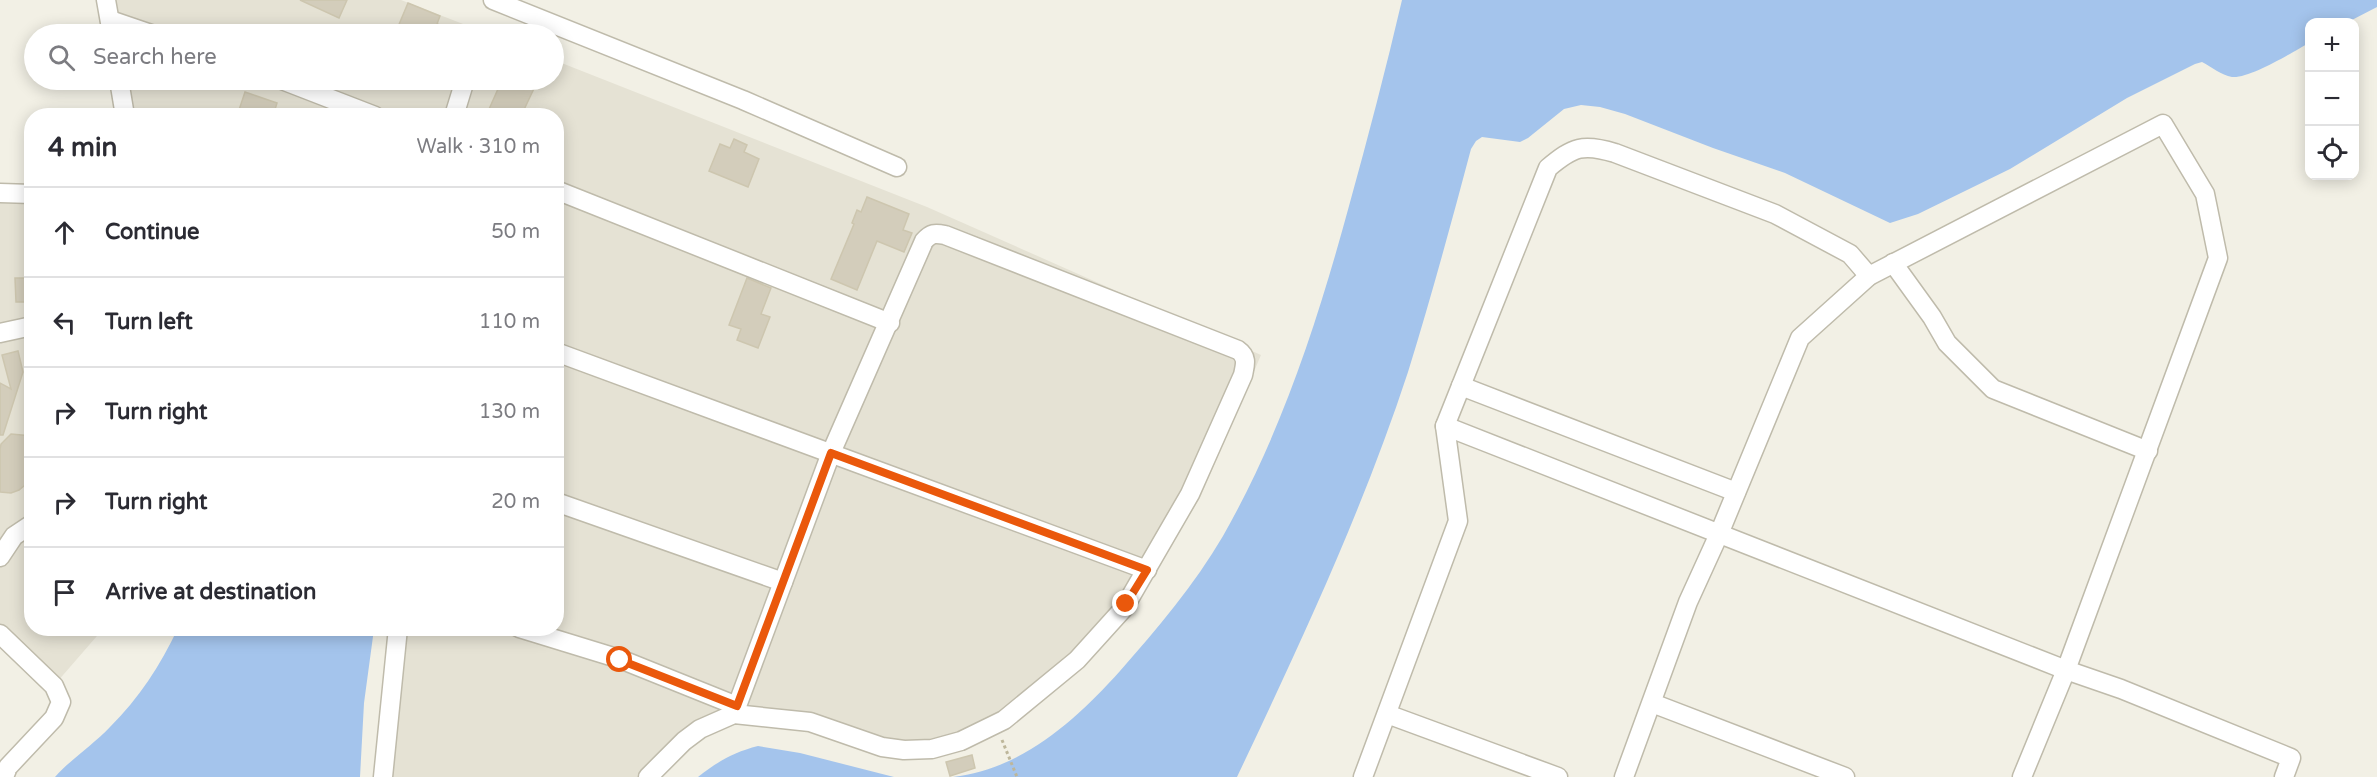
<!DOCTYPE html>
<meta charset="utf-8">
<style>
:root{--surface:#fff;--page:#f7f7f7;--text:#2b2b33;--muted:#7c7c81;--line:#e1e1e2}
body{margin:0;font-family:"Varela Round",sans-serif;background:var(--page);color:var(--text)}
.controls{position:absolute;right:18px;top:18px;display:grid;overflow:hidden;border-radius:12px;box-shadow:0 3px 15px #0003}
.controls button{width:54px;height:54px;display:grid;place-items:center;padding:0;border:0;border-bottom:2px solid var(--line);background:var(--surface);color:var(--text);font:30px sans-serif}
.stop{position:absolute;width:18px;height:18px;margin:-14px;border:4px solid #ea580c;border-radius:50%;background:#fff}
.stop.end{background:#ea580c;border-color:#fff;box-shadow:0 2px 6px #0008}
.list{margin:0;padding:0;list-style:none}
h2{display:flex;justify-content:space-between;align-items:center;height:78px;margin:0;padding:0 24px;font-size:26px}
h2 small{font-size:20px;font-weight:400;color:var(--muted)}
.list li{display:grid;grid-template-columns:39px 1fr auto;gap:18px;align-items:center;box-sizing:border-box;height:90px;padding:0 24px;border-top:2px solid var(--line)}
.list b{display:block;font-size:22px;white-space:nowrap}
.list em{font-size:20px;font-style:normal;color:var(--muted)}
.icon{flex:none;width:33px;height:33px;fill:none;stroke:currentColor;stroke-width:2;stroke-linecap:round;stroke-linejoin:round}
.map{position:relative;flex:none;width:2377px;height:777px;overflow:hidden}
.search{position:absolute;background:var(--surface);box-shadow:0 3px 15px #0003;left:24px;top:24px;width:540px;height:66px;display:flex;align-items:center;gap:15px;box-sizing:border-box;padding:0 21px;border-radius:33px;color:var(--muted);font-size:22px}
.panel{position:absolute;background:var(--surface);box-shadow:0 3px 15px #0003;left:24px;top:108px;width:540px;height:528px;border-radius:24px}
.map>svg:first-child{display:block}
</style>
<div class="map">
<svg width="2377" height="777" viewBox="0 0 2377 777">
<rect width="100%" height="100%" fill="#f2f0e5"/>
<g fill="#e5e2d4">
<polygon points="109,0 401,0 489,34 115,34"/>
<polygon points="554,60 927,207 1261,355 1200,498 1126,615 1013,721 903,752 734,710 654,777 378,777 395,629 556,628 556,116 128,115 122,80 554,80"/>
<polygon points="0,191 31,192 32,628 103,629 57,682 0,632"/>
</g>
<g fill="#a4c4ec">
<path d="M1402,0h975v7l-29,15h-38l-1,21c-16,9 -60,36 -77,34 -11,-2 -20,-10 -30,-15l-7,2 -68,34 -117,71 -92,45 -28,9 -105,-50 -72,-25 -88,-34 -25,-7 -19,-2 -17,4 -36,29 -8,4 -38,-5 -6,4 -5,8c-20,75 -40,149 -63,223 -46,140 -108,272 -171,405h-284c69,-8 123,-57 167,-106 37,-42 75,-87 103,-135 59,-104 95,-216 126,-330 19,-69 37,-137 53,-206z"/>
<path d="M178,628l196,1 -10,74 -4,74h-305c16,-18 38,-32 55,-50 29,-29 50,-61 68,-99z"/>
<path d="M758,746l42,7 94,24h-196c19,-15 36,-25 60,-31z"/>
</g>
<g fill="#d3cdbb" stroke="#cdc6af" stroke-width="1.5">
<polygon points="300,0 347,0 339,18"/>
<polygon points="408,3 440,16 437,24 462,31 461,34 395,34"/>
<polygon points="502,80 538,80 521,116 486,116"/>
<polygon points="245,92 277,103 273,116 237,116"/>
<polygon points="734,139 747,145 744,152 759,159 748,187 709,171 720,144 730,148"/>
<polygon points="867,197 909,214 903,230 912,233 904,252 877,241 857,290 831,279 854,224 852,223 857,210 861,212"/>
<polygon points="15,278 32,278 32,302 16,302"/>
<polygon points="747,278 771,288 761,314 770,317 758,348 737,340 741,329 729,325"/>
<polygon points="18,351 23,372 3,435 0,435 0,383 11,389 2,355"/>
<polygon points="11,434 32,436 32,471 25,485 19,490 11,493 0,492 0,449 1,444"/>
<polygon points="972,755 975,768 950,776 946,762"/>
</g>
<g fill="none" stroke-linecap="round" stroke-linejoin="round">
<defs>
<g id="minor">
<polyline points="106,0 112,34"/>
<polyline points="493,0 743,100 897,167"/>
<polyline points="110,20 151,34"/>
<polyline points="119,80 125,116"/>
<polyline points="282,80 375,116"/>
<polyline points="454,116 465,80"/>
<polyline points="556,190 890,323"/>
<polyline points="0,193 32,194"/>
<polyline points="1893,263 1932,317 1947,343 1993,389 2148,451"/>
<polyline points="0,333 32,326"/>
<polyline points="556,352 1147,570"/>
<polyline points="1461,386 1736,492"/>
<polyline points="1445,426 2066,670 2121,689 2291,758 2284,777"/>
<polyline points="556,502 783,582"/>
<polyline points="0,557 14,536 32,524"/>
<polyline points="519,628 620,659 737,706"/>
<polyline points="0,634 54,686 61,702 54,718 8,767 4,777"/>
<polyline points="1652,703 1845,777"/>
<polyline points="1387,714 1558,777"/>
<polyline points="383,777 398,628"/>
<path d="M648,777l36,-36 16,-12 34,-15 76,8 72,25 22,3 28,-1 29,-8 43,-21 73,-60 47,-52 66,-114 53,-119c2,-10 5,-18 -5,-25l-293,-115c-10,-2 -14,-2 -21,6l-93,212 -97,261"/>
<path d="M1363,777l95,-256 -13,-95 103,-258c25,-21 35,-25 67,-15l160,61 75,40 19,22"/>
<polyline points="1624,777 1688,602 1719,534 1800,338 1869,276 2163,124 2205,194 2218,258 2066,670 2022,777"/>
</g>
</defs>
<use href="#minor" stroke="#bfbbab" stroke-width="21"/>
<polyline stroke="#bdb69a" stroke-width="3" stroke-dasharray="3 3" stroke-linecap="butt" points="1002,740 1017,777"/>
<use href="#minor" stroke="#fff" stroke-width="18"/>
</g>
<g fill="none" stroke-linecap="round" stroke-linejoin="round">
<polyline stroke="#ea580c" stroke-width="8" points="620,660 737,706 831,453 1147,570 1126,604"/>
</g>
</svg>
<div class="controls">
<button>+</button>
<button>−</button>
<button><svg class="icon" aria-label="locate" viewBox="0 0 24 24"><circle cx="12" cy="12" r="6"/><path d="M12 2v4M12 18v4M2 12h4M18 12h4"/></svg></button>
</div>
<div class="stop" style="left:620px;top:660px"></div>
<div class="stop end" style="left:1126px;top:604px"></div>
<div class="search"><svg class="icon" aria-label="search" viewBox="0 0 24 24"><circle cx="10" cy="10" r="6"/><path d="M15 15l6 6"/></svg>Search here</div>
<section class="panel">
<h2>4 min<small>Walk · 310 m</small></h2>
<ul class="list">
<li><svg class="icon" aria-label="ahead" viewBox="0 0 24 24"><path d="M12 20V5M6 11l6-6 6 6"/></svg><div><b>Continue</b></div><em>50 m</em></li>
<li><svg class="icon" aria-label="left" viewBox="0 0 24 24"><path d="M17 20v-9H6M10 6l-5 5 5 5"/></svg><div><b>Turn left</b></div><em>110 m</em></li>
<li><svg class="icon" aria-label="right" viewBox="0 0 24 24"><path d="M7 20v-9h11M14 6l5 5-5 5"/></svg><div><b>Turn right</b></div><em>130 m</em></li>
<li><svg class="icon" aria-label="right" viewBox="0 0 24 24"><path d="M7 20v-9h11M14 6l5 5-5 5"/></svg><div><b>Turn right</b></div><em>20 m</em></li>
<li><svg class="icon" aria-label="arrive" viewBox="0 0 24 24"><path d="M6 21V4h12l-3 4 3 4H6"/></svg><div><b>Arrive at destination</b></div></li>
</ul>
</section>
</div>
